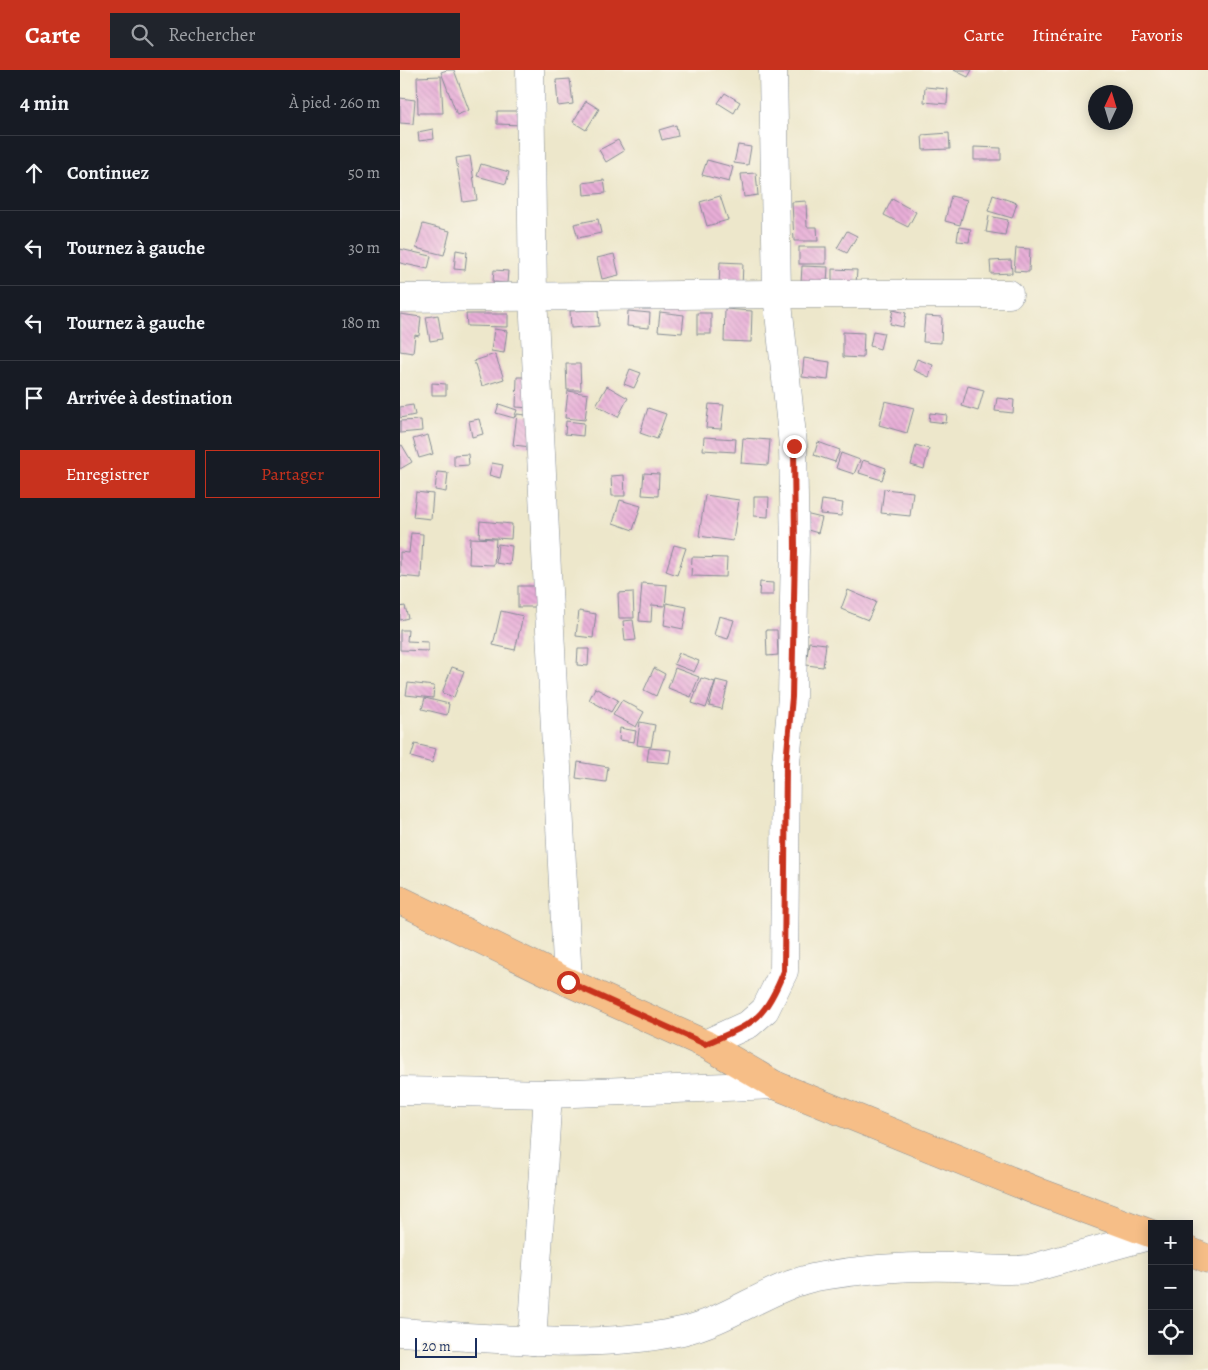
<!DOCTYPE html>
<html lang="fr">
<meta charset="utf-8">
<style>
:root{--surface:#171b24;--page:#20242c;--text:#f1f3f6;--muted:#9ea1a6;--line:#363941;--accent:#c8321e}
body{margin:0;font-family:Alegreya,serif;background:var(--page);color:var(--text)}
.controls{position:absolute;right:15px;bottom:15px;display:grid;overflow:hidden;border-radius:0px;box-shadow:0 2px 12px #0003}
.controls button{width:45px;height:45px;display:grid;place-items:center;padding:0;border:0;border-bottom:1px solid var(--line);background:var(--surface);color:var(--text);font:25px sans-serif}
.compass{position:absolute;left:688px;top:15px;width:45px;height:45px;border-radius:50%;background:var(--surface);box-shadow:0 2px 12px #0003;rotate:4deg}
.scale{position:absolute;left:15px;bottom:12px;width:62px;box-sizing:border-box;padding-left:5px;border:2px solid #1b2f5e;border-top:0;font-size:14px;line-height:18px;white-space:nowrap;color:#1b2f5e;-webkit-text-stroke:4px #fbf7ec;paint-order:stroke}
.stop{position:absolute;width:15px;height:15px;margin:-11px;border:4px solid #c8321e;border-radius:50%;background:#fff}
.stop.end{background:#c8321e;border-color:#fff;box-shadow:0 1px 5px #0008}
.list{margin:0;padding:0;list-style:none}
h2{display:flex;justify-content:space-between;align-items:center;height:65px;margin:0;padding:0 20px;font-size:21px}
h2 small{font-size:16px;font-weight:400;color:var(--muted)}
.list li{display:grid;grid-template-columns:32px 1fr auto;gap:15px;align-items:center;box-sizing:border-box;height:75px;padding:0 20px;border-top:1px solid var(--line)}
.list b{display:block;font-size:19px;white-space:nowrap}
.list em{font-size:16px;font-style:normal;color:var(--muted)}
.actions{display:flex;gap:10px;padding:15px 20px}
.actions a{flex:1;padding:11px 0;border:1px solid var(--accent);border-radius:0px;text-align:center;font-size:18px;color:var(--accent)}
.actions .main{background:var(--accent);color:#fff}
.icon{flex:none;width:28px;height:28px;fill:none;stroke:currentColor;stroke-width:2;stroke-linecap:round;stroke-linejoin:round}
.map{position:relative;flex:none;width:808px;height:1300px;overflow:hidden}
header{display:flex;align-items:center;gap:30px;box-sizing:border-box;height:70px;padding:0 25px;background:var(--accent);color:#fff}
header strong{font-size:24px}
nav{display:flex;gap:28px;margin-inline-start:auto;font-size:18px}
.search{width:350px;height:45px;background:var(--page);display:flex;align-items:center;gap:12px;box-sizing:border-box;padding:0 18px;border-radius:0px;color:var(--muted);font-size:19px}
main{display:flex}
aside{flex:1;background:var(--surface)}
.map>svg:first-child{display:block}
</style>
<header>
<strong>Carte</strong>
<div class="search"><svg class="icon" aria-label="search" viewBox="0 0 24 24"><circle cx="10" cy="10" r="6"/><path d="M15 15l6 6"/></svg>Rechercher</div>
<nav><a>Carte</a><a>Itinéraire</a><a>Favoris</a></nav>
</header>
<main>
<aside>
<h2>4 min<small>À pied · 260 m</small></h2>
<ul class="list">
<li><svg class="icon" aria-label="ahead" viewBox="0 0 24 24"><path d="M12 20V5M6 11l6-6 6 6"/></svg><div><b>Continuez</b></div><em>50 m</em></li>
<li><svg class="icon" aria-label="left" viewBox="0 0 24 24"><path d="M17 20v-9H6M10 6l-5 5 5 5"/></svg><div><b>Tournez à gauche</b></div><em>30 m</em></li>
<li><svg class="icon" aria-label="left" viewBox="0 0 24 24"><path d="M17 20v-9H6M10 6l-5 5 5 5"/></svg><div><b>Tournez à gauche</b></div><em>180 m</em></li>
<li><svg class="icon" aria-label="arrive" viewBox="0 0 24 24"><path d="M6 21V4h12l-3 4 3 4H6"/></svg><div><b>Arrivée à destination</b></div></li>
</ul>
<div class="actions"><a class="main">Enregistrer</a><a>Partager</a></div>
</aside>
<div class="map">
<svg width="808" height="1300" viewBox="0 0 808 1300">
<defs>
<pattern id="building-back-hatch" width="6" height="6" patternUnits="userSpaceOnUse" patternTransform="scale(1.25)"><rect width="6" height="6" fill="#e8aed7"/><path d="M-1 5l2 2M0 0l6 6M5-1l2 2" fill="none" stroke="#c696bb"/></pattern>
</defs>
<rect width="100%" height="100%" fill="#fbf7ec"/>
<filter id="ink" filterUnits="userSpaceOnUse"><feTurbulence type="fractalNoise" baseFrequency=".02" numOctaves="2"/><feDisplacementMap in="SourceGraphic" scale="10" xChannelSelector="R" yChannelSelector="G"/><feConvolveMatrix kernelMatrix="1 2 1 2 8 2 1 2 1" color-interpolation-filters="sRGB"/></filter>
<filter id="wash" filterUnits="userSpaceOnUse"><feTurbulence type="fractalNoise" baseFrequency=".0096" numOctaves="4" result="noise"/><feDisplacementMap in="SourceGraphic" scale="20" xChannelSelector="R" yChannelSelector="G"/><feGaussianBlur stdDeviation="1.12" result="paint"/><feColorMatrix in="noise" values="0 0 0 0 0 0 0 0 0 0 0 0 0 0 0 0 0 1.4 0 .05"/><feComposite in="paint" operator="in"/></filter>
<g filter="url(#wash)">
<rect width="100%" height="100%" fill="#ede7cb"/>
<g id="blocks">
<g fill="url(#building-back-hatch)">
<polygon points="47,0 54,0 69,40 57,45 41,2"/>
<polygon points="554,0 572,0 568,7"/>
<polygon points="41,6 43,43 18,43 17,7"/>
<polygon points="170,9 173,34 158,36 156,10"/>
<polygon points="525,17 548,19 547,34 524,32"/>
<polygon points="325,23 340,32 334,43 318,33"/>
<polygon points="0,28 15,30 13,54 0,53"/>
<polygon points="186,31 199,39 186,60 173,52"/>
<polygon points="97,41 122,41 122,55 97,54"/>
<polygon points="276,55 278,66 262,70 259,60"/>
<polygon points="33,59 34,69 19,71 18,62"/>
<polygon points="549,63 550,79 523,80 522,65"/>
<polygon points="218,70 224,81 206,92 199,80"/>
<polygon points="338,75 351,77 348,95 334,93"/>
<polygon points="574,77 601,78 601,90 574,90"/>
<polygon points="70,86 77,130 63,132 56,88"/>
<polygon points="307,90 333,97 329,112 302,105"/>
<polygon points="81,94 109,102 106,114 77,106"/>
<polygon points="356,103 358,125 344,127 341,104"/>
<polygon points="204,110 206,123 184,125 183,113"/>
<polygon points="593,125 617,133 612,148 588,141"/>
<polygon points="320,126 328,150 307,156 300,132"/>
<polygon points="551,126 567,130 560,155 545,151"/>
<polygon points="492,129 516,142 508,157 484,145"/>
<polygon points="406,131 407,157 417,157 418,171 394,171 392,132"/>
<polygon points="589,146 608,150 605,165 586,162"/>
<polygon points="198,149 201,163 178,168 174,154"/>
<polygon points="23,154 50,161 44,185 16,178"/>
<polygon points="559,157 571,159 569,172 557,171"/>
<polygon points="447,161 457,166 447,183 437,178"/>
<rect x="399" y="177" width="27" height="17"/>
<polygon points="616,178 630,179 629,202 614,201"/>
<polygon points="0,179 31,186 28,199 0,193"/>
<polygon points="56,180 67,182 65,200 54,199"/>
<polygon points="214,184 219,205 202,209 197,188"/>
<polygon points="611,190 612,203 591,204 590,191"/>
<polygon points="320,192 343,193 342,218 319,217"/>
<polygon points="402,196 428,197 427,214 401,213"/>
<polygon points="432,199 457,200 456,214 432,212"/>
<polygon points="94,200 108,201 107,213 93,212"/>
<polygon points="325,239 352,241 351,272 324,271"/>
<polygon points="198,240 199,256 171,258 170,241"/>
<polygon points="493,240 506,243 503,257 490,254"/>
<polygon points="228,241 250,243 249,258 227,256"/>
<polygon points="260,242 284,245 282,263 258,261"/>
<rect x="297" y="243" width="14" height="21"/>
<polygon points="0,244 21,247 19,266 15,265 13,283 0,281"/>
<polygon points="66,244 108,244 108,257 67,256"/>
<polygon points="38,245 42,269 30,271 26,247"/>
<polygon points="525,246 542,247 541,273 523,272"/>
<polygon points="94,259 107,261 104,283 91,281"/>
<polygon points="473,261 484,263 480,279 470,276"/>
<polygon points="443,262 464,263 463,288 443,287"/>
<polygon points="95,284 104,309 82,316 74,291"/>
<polygon points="404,288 430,292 428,310 402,307"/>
<polygon points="517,289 533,295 529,307 513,300"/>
<polygon points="166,294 180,294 181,320 167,320"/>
<polygon points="230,299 241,303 234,318 224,314"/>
<polygon points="117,307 132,307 131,338 116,337"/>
<polygon points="32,313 46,314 46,325 32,325"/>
<polygon points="207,316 228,328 218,347 196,335"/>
<polygon points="568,316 584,320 578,341 562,336"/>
<polygon points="168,321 188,324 185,350 165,348"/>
<polygon points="597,328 614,330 613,343 595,341"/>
<polygon points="485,331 514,338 507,363 479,355"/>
<polygon points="99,334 117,340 114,348 96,343"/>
<polygon points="309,334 324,335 321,359 306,358"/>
<polygon points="13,335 15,345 0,348 0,337"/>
<polygon points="248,338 266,344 257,369 240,363"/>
<polygon points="530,343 547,345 546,353 529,351"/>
<polygon points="117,344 135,346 131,377 113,375"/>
<polygon points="79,349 83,364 72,367 69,351"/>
<polygon points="21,350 22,361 0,363 0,351"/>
<polygon points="166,351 184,353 183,366 165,364"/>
<polygon points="28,365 33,384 19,388 13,369"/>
<polygon points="304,367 336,369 335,382 303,380"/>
<polygon points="343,368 370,370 368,395 341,393"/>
<polygon points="418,372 440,380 435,392 414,385"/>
<polygon points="2,375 12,392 0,399 0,376"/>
<polygon points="516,375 529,379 524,399 511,395"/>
<polygon points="441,383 460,390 454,404 436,398"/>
<polygon points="68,384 69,395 54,396 54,385"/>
<polygon points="463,390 486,398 482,410 459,403"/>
<polygon points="92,393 103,395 100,408 89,405"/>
<polygon points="37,402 48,403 46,422 35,420"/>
<polygon points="244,403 259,404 258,426 242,425"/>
<polygon points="224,405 225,426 212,426 211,406"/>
<polygon points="484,419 513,422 510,446 481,443"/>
<polygon points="16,422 33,424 31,449 13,447"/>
<polygon points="305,425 339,430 333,471 299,466"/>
<polygon points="354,427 369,427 368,447 354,446"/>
<polygon points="220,430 241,436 233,460 213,453"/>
<polygon points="422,430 443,433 441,446 420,444"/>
<polygon points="405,444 422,448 418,463 401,458"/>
<polygon points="80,451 112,454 111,469 79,467"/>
<polygon points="11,463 23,464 21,508 0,506 0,482 9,483"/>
<polygon points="70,468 96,469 94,495 69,494"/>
<polygon points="98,474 112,476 110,495 96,493"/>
<polygon points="274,475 286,478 277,505 266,501"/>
<polygon points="292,487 327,488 326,507 291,506"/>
<polygon points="360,512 373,513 373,525 359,525"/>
<polygon points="242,513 267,515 265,536 252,535 251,552 239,551"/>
<rect x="118" y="516" width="21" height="21"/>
<polygon points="448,520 476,532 468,550 441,539"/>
<polygon points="233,522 234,548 219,548 218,523"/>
<polygon points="267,533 287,537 283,559 264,555"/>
<polygon points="5,536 8,548 0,550 0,537"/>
<polygon points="101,541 123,546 115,580 93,575"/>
<polygon points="179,541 196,544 193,568 176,566"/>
<polygon points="319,546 334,550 328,569 314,565"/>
<polygon points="233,550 236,570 225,571 223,551"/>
<polygon points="0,560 8,560 7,571 28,572 28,581 0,580"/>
<polygon points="366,560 377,560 378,585 367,586"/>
<polygon points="409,572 426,574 423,597 406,595"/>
<polygon points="178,579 189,579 188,596 177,595"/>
<polygon points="279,583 299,591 294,602 274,594"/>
<polygon points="52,597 64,601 54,627 42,623"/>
<polygon points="254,598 265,604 256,626 244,620"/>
<polygon points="275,598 299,607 291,627 268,618"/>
<polygon points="301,608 315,612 306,638 292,633"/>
<polygon points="316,610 328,613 322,639 309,636"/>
<polygon points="8,613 34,616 33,628 6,625"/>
<polygon points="195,618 218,630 211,642 189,630"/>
<polygon points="25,628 49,634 47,645 22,639"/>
<polygon points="222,630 244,642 236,657 213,645"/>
<polygon points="240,652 255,655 251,677 237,675"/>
<polygon points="220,658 236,661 234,672 219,670"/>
<polygon points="15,674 36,679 32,693 11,687"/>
<polygon points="249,678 271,680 269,693 247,691"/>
<polygon points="178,692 208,697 206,712 176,708"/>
</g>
</g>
</g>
<g filter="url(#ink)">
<use href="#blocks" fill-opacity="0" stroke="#848b94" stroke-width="1"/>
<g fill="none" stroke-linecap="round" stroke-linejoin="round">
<defs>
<g id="minor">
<polyline points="130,0 133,227 168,912"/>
<polyline points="0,228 377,224 609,224"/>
<polyline points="305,974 349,954 365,940 384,901 386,693 392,627 395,480 393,375 377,224 373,0"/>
<polyline points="0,1021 148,1024 375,1015"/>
<path d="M0,1262c93,6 190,19 282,-1 49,-11 90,-47 140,-55 43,-7 88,-10 132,-9 25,1 49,5 75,2l123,-34"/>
<polyline points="132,1271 148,1024"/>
</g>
<g id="major">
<polyline points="0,830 168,912 305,974 375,1015 639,1122 752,1164"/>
<polyline points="789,1181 808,1189"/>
</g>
</defs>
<use href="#minor" stroke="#848b94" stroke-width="29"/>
<use href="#major" stroke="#848b94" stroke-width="29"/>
<use href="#minor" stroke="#fff" stroke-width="28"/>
<use href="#major" stroke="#f6be87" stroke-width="28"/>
</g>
</g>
<g fill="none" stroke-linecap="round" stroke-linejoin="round" filter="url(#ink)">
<path stroke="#c8321e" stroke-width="6" d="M168,912l137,62c48,-21 59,-22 79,-73l2,-208 6,-66 3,-147 -1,-104"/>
</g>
</svg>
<div class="controls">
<button>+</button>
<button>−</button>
<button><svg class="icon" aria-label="locate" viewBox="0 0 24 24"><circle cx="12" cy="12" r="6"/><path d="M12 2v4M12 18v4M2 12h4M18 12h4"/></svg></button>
</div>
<svg class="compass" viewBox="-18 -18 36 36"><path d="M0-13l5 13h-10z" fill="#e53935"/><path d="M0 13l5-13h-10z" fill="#9ea1a6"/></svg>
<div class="scale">20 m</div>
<div class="stop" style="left:168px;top:912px"></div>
<div class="stop end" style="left:394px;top:376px"></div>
</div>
</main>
